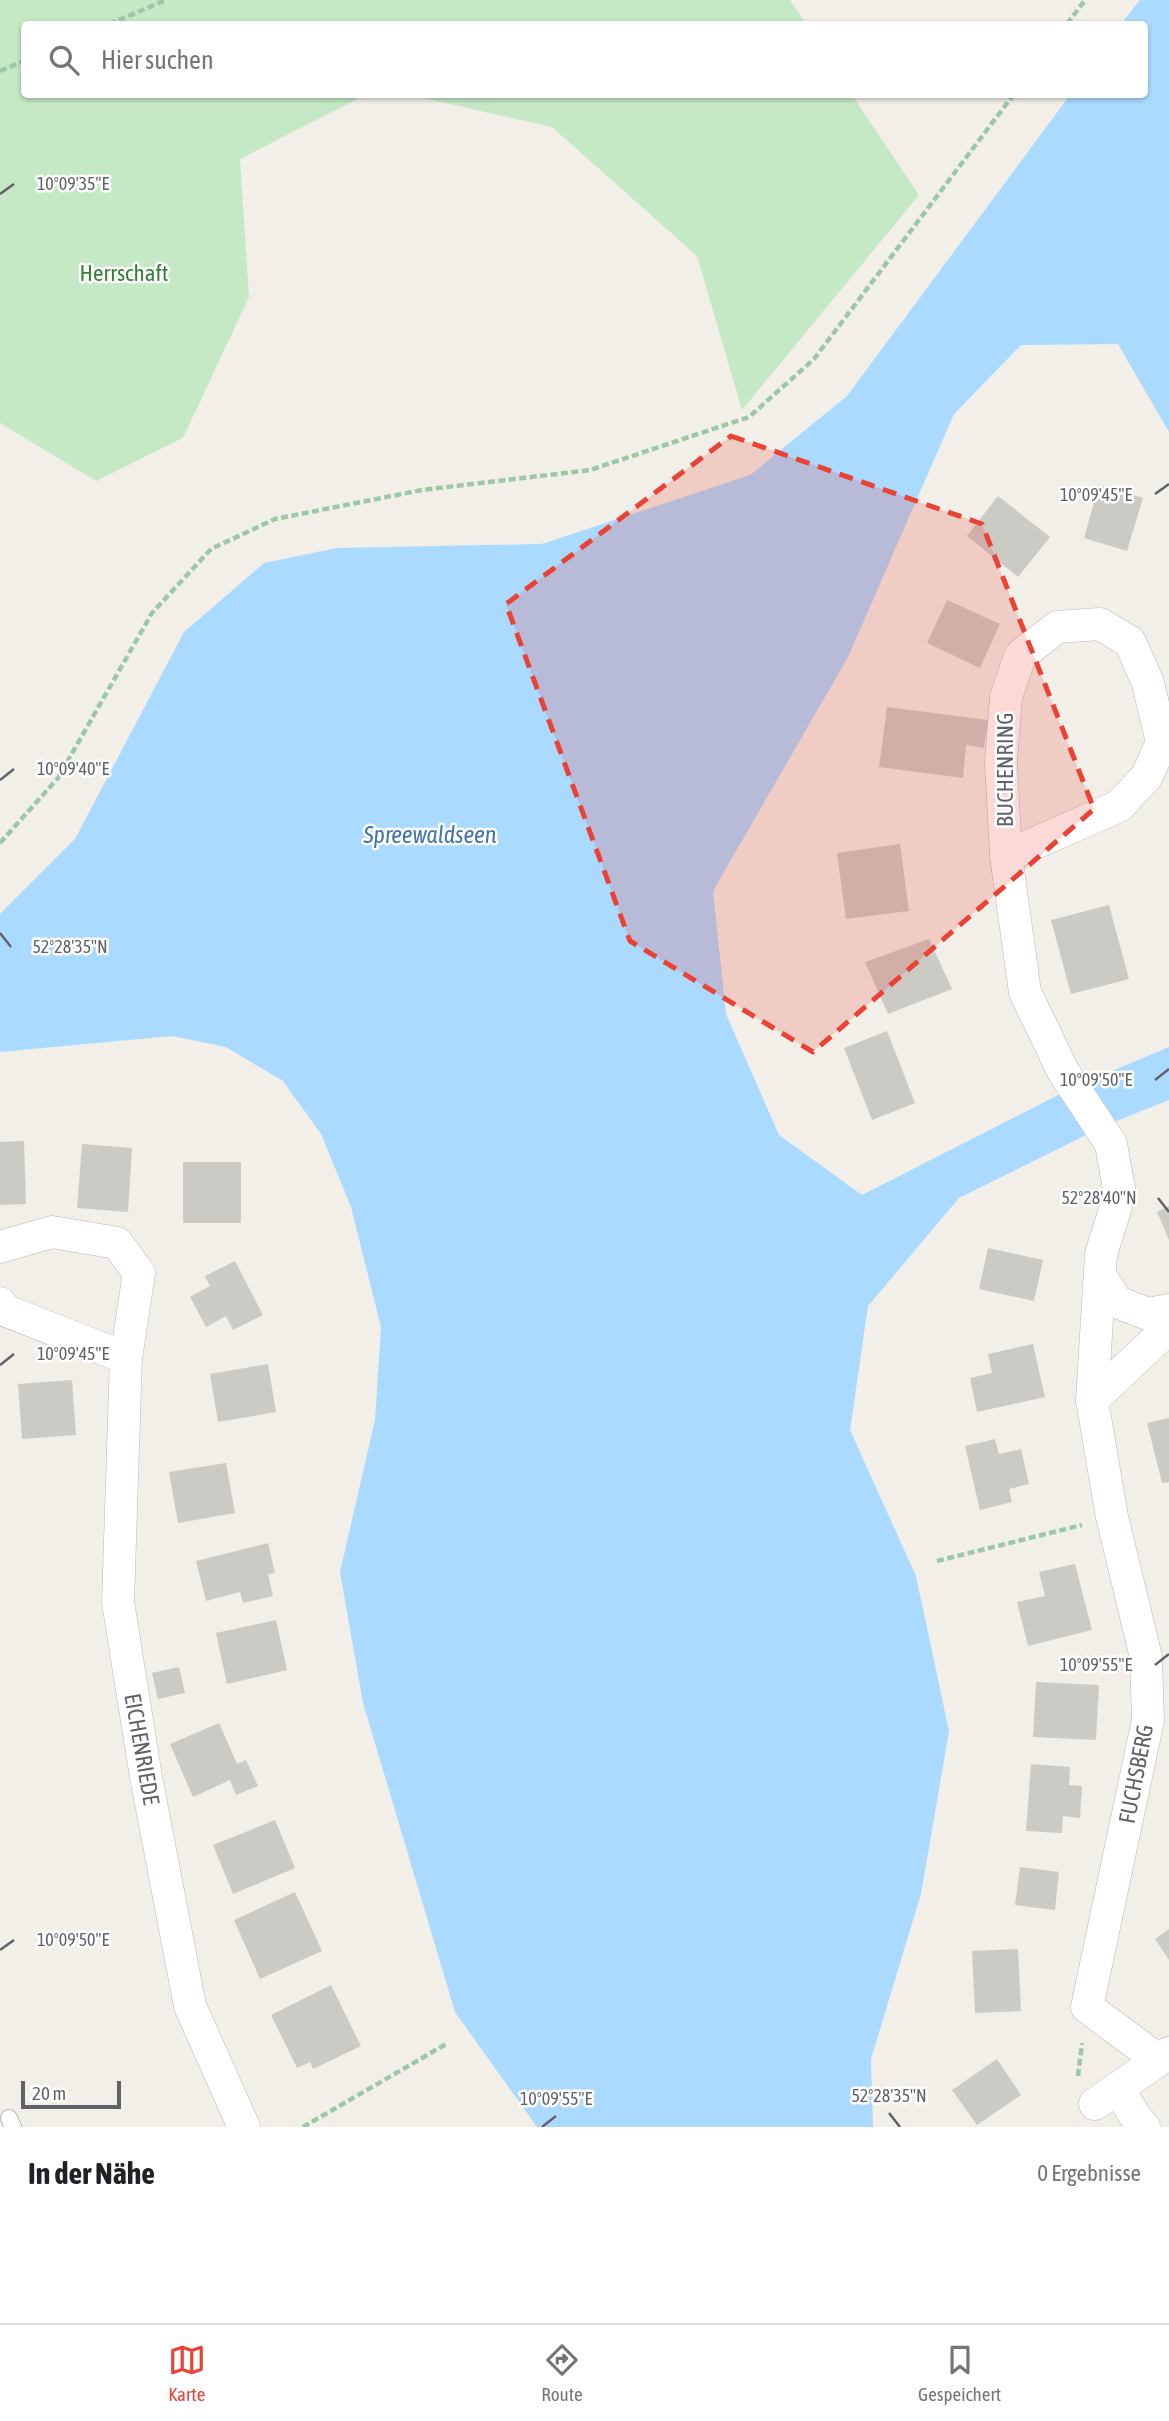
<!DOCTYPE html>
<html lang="de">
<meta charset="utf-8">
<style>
:root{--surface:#fff;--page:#f2f2f2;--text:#202124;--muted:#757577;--line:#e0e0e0;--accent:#ea4335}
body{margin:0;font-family:"Asap Condensed",sans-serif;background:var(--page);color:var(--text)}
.scale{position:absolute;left:21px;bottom:18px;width:100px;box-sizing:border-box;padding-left:7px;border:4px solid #5f6368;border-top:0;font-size:19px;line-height:24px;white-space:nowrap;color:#5f6368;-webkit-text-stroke:5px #fff;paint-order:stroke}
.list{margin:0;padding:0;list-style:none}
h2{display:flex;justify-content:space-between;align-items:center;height:91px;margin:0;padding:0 28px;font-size:30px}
h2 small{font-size:23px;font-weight:400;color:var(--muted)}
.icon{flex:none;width:38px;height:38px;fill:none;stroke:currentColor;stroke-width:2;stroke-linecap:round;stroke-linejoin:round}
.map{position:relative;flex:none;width:1169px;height:2127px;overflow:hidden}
.search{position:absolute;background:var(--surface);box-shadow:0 2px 5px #0004;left:21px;right:21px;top:21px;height:77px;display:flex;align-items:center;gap:18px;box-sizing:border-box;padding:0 24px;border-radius:7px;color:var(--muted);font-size:26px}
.sheet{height:196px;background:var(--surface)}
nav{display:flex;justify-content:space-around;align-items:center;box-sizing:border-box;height:98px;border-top:2px solid var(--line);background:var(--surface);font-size:19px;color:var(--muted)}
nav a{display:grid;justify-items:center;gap:4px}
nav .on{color:var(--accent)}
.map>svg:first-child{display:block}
</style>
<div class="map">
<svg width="1169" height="2127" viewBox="0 0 1169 2127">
<rect width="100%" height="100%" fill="#f1efe8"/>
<g fill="#c5e8c5">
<polygon points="0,0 790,0 806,24 24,24 24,94 365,95 240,159 249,297 183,438 96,481 0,423"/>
<polygon points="410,95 852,95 919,195 742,410 697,256 552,127"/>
</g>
<polygon fill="#aadaff" points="1140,0 1169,0 1169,432 1118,344 1021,345 954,414 848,657 713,891 726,1014 779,1135 862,1195 1074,1087 1169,1047 1169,1100 1104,1126 959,1198 868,1306 850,1430 916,1576 949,1731 921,1894 871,2059 873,2127 537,2127 455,2012 363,1703 340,1572 375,1420 381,1327 351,1207 321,1134 283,1081 226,1047 172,1036 0,1052 0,914 75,839 184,632 264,563 337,548 542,544 750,475 847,396 1070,95 1144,94 1144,24 1121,24"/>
<g fill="#cccac5">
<polygon points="1099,485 1143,498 1127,551 1084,538"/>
<polygon points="998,496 1050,537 1018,577 967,536"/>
<polygon points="947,600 1000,624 980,668 927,643"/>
<polygon points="887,707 988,720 984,748 966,745 963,778 879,767"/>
<polygon points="900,844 909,911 846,919 837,853"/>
<polygon points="1109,905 1129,979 1071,994 1051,920"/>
<polygon points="929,939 952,989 888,1014 865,962"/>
<polygon points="887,1031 915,1103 872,1120 844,1048"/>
<polygon points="24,1141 26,1204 0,1205 0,1142"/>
<polygon points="82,1144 132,1148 128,1212 77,1208"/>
<rect x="183" y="1162" width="58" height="61"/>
<polygon points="1169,1206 1169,1240 1157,1212"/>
<polygon points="988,1248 1043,1260 1034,1301 979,1289"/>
<polygon points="235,1261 263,1315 233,1330 226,1316 206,1327 190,1297 210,1286 205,1276"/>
<polygon points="1033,1344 1045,1397 977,1412 970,1378 992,1373 988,1354"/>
<polygon points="268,1364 276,1412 218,1422 210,1374"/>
<polygon points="72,1380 76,1435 22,1439 18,1384"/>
<polygon points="1169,1418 1169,1482 1162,1483 1147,1423"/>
<polygon points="995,1439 999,1454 1021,1449 1029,1484 1009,1489 1012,1502 980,1510 965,1446"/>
<polygon points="226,1463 235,1513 178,1523 169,1472"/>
<polygon points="268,1543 275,1573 268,1574 273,1596 243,1603 240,1592 206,1601 196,1561"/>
<polygon points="1075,1564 1092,1630 1028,1646 1017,1602 1045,1596 1039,1572"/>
<polygon points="276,1620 287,1670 227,1684 216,1633"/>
<polygon points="179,1667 185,1693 158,1699 152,1673"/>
<polygon points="1036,1682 1099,1685 1096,1740 1033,1737"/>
<polygon points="219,1723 237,1764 246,1760 258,1786 236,1795 230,1780 193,1797 170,1744"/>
<polygon points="1031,1764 1070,1767 1069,1785 1082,1786 1080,1818 1063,1816 1062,1833 1026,1831"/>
<polygon points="275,1820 295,1868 233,1894 213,1845"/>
<polygon points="1020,1867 1059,1872 1055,1910 1015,1905"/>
<polygon points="295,1892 322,1951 260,1979 234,1920"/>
<polygon points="1169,1929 1169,1960 1155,1939"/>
<polygon points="1018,1949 1021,2011 975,2013 972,1951"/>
<polygon points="331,1985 361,2046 313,2069 310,2062 297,2068 271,2015"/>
<polygon points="997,2059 1021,2095 977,2125 952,2090"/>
</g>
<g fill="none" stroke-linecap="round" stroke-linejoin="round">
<defs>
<polyline id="service" points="9,2118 13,2127"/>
<g id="minor">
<polyline points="1006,856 1119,806 1147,776 1162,742 1148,683 1130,642 1100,624 1057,627 1020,656 1006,697 1001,762 1006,856 1025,992 1063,1071 1111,1144 1120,1194 1101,1254 1092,1400 1112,1517 1146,1657 1148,1720 1087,2007 1157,2059"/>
<polyline points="0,1247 52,1232 117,1243 139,1273 126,1358 118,1602 146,1777 190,2006 244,2127"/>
<polyline points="1100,1275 1117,1302 1148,1314 1169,1310"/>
<polyline points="0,1303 4,1310 126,1358"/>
<polyline points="1092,1400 1169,1328"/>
<polyline points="1117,2088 1137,2119 1144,2127"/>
<polyline points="1095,2104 1169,2053"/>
</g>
</defs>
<use href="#service" stroke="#b5b8bc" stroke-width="18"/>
<use href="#minor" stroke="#b5b8bc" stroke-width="33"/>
<g stroke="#9cc7a9" stroke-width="4.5" stroke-dasharray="7 3.5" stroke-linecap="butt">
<polyline points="109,24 166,0"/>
<polyline points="1067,24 1085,0"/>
<polyline points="0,71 24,61"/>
<polyline points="0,843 58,778 152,613 211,549 275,519 422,490 590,470 749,417 814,359 1014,94"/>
<polyline points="937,1561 1082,1525"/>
<polyline points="1078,2076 1082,2043"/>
<polyline points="303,2127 448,2043"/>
</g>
<use href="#service" stroke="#fff" stroke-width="16"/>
<use href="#minor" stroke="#fff" stroke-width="32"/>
</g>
<path fill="#ea4335" fill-opacity="0.2" stroke="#ea4335" stroke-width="5" stroke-dasharray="14 9" stroke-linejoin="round" d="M731,436l251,88 112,285 -281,243 -183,-111 -124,-337z"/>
<path fill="none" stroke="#5f6368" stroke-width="2.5" d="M0,194l14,-10M1155,494l14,-10M0,780l14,-11M0,933l11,14M1155,1080l14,-11M1158,1198l11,14M0,1365l14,-11M1155,1665l14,-11M0,1950l14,-10M889,2113l11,14M542,2127l14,-11"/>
<g text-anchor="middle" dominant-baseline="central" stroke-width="5" stroke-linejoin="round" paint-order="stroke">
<g font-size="23" fill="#348238" stroke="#fff">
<text x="124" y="273">Herrschaft</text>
</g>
<g font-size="23" fill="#5f6368" stroke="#fff">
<text transform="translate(1005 770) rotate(-90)">BUCHENRING</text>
<text transform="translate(142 1749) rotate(80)">EICHENRIEDE</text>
<text transform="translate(1136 1774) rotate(-79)">FUCHSBERG</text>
</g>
<g font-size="24" font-style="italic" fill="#4174aa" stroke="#fff">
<text x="430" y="834">Spreewaldseen</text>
</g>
</g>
<g font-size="18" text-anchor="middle" fill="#5f6368" stroke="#fff" stroke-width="5" stroke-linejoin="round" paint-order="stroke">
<text x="73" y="190">10°09'35"E</text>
<text x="1096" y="501">10°09'45"E</text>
<text x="73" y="775">10°09'40"E</text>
<text x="70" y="953">52°28'35"N</text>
<text x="1096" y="1086">10°09'50"E</text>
<text x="1099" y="1204">52°28'40"N</text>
<text x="73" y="1360">10°09'45"E</text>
<text x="1096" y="1671">10°09'55"E</text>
<text x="73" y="1946">10°09'50"E</text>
<text x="889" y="2102">52°28'35"N</text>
<text x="556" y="2105">10°09'55"E</text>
</g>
</svg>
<div class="scale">20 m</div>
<div class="search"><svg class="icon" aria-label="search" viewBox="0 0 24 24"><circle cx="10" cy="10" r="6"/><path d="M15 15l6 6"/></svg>Hier suchen</div>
</div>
<section class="sheet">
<h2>In der Nähe<small>0 Ergebnisse</small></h2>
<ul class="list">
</ul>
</section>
<nav>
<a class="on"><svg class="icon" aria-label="map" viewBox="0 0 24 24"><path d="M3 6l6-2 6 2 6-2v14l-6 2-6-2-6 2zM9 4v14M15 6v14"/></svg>Karte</a>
<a><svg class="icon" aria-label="directions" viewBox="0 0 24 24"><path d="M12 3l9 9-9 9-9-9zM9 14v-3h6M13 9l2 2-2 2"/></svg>Route</a>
<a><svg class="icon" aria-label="saved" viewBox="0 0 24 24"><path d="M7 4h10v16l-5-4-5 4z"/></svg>Gespeichert</a>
</nav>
